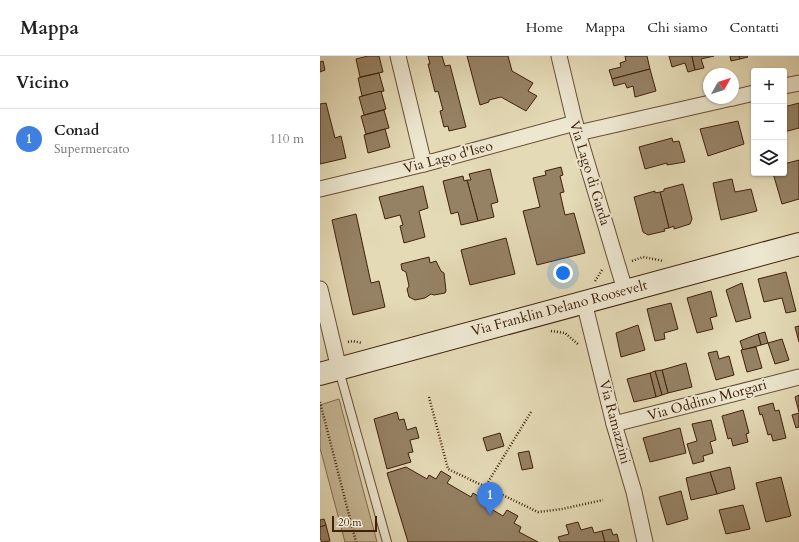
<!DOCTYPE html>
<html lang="it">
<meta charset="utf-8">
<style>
:root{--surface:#fff;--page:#f6f6f6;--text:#202124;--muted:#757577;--line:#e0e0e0;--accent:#111827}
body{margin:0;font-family:Cardo,serif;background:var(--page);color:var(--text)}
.controls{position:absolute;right:12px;top:12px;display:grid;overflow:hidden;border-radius:4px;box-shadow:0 1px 3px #0004}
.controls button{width:36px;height:36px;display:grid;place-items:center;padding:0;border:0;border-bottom:1px solid var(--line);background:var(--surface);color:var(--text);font:20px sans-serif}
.compass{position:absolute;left:383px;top:12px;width:36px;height:36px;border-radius:50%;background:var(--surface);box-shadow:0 1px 3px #0004;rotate:51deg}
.scale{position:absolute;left:12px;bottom:10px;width:45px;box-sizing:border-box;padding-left:4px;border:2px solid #40200b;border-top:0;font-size:11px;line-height:14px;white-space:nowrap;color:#40200b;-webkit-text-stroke:3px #ede7d0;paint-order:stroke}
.you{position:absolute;left:243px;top:217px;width:14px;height:14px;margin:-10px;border:3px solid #fff;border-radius:50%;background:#1a73e8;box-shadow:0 0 0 6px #1a73e833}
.badge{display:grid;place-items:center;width:26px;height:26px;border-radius:50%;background:var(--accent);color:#fff;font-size:13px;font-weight:700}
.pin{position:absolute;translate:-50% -33px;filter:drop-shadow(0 1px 2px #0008)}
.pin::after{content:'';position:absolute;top:21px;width:14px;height:12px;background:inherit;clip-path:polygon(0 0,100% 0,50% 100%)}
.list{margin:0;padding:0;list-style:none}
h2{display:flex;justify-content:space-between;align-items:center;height:52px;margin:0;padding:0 16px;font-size:17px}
h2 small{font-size:13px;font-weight:400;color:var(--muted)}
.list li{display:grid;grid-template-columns:26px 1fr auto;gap:12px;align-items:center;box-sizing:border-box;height:60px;padding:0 16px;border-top:1px solid var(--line)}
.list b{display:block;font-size:15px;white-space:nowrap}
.list p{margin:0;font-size:13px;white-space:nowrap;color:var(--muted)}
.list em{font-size:13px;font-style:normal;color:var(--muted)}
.icon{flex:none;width:22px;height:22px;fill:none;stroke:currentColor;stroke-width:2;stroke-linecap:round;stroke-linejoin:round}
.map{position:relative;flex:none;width:479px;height:486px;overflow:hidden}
header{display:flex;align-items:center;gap:24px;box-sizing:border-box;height:56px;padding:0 20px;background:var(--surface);border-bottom:1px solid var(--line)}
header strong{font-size:19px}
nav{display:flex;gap:22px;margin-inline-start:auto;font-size:14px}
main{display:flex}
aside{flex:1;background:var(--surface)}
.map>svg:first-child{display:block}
</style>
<header>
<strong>Mappa</strong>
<nav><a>Home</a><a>Mappa</a><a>Chi siamo</a><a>Contatti</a></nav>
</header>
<main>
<aside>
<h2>Vicino<small></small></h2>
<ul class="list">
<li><span class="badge" style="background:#3f7fe0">1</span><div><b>Conad</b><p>Supermercato</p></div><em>110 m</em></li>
</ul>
</aside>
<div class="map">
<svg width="479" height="486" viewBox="0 0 479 486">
<rect width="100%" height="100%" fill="#e4dab6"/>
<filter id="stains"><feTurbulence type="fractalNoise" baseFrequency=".005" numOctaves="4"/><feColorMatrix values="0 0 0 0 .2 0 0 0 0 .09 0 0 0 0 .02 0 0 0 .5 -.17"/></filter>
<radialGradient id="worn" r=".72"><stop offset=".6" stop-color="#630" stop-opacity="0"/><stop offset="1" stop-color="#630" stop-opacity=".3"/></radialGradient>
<polygon fill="#c8ba99" stroke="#846d52" points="19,343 57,486 25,486 0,392 0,349"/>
<g fill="#958164" stroke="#40200b">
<polygon points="48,0 59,0 63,16 40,21 36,3"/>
<polygon points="108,0 122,0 125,10 130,9 146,71 129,75 128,70 124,71 120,55 123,54 118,35 115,36 108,8 110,8"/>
<polygon points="147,0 188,0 192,15 213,27 208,35 217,40 206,55 181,41 169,44 169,46 160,49"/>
<polygon points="305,0 327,0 330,13 292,23 289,14 301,11 300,7 306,5"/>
<polygon points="349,0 372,0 375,14 368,16 365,7 352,11"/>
<polygon points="372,0 394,0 381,3 384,12 375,14"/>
<polygon points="410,0 419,0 420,3 411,5"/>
<polygon points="419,0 427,0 428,1 420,3"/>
<polygon points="3,5 5,14 0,16 0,6"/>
<polygon points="330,13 336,35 315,41 313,30 307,32 305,27 294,30 292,23"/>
<polygon points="59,17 64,35 42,40 38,22"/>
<polygon points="61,35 66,53 44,59 39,41"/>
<polygon points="6,47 15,82 21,80 26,102 0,108 0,48"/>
<polygon points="479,47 479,72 464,76 464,51"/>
<polygon points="64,54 69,72 46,78 41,60"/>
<polygon points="418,65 424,88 388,100 380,73"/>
<polygon points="65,73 70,91 48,97 44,79"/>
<polygon points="352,82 353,86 359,85 365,106 347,109 347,107 325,113 319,91"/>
<polygon points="479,104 479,143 462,148 453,117 464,117 464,108"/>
<polygon points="241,111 243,119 240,120 244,136 240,137 245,159 254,157 265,197 217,209 203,155 220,151 213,122 226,119 225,115"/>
<polygon points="170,113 178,146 171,148 174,161 158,165 147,124 151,124 149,118"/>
<polygon points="143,120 144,125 147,124 158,165 141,169 138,156 131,158 123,125"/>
<polygon points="412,123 415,136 431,133 437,155 401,164 393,127"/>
<polygon points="363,128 372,163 370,168 354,173 354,170 349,172 340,136 344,135 344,133"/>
<polygon points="103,130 108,152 99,155 105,181 84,187 80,170 83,169 80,159 65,163 59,141"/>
<polygon points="335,135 335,137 340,136 349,172 344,173 345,175 328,179 323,176 314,141"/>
<polygon points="36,158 51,227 59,225 65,251 33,259 12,164"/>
<polygon points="186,182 195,218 150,229 141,194"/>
<polygon points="109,201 110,207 116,205 121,215 124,217 126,235 125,237 114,239 111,238 105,242 95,244 89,241 87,233 89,230 86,216 82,214 81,208"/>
<polygon points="466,216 476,255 466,257 462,242 444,246 438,223"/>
<polygon points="422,227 431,262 416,266 406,234"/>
<polygon points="391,235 397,260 390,262 393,273 377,277 367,242"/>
<polygon points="351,247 358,273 344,277 345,283 335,285 327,253"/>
<polygon points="318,269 325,294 301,301 296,277"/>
<polygon points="479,270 479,286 475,271"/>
<polygon points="445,276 448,287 441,289 438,278"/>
<polygon points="438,278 441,289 423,294 420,285"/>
<polygon points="462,283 469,304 455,308 448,287"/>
<polygon points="436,291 442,312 427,316 421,294"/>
<polygon points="397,295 399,303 409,300 414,319 396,324 388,297"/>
<polygon points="366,307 372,331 348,337 342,314"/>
<polygon points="342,314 348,337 342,339 335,315"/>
<polygon points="335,315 342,339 336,341 330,317"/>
<polygon points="330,317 336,341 314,346 307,323"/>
<polygon points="479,339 479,356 475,341"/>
<polygon points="453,347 455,355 459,354 466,382 453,385 451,378 448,379 442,358 440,359 438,351"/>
<polygon points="423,354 429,377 426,378 428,386 413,390 411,382 408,383 402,360"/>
<polygon points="77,356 79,364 84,363 87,374 96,371 99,382 90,384 93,396 88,397 91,406 67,413 54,363"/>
<polygon points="479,357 479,371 476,372 472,359"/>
<polygon points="391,364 396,384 390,386 393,397 383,400 384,405 373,408 367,388 377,385 372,368"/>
<polygon points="360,372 366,397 330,406 323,382"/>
<polygon points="180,377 184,390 167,395 163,382"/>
<polygon points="209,395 213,412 202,414 198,397"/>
<polygon points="86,411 107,423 109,419 116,423 121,415 131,421 127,427 151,441 153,437 163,443 161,447 183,460 187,454 198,460 194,467 201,471 199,476 218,486 88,486 67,417"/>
<polygon points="410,411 415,433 397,438 390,416"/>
<polygon points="390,416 397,438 371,444 366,422"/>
<polygon points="461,421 471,460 446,466 436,427"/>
<polygon points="361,435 368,463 347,469 339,441"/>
<polygon points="423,449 430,473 406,478 399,454"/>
<polygon points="4,463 6,469 0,471 0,464"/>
<polygon points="258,466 261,474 272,471 274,477 282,475 285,486 240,486 238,481 249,478 246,469"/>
<polygon points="6,469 10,485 2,486 0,482 0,471"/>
<polygon points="291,473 293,479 297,478 299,486 285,486 282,475"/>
</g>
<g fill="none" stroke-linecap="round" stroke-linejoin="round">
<defs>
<polyline id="lane" points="19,314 67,486"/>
<g id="street">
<polyline points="78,0 104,108"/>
<polyline points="239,0 255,67 305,234"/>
<polyline points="464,30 479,27"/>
<polyline points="413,42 434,37"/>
<polyline points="258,77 412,42"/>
<polyline points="0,133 104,108 255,67"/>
<polyline points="0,233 19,313"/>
<polyline points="264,246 294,368 314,436 325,486"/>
<polyline points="294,368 479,321"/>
</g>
<polyline id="secondary" points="0,318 479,188"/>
</defs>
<use href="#lane" stroke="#694e36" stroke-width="10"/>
<use href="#street" stroke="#694e36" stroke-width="17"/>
<use href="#secondary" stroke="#40200b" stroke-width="24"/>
<g stroke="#40200b" stroke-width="2.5" stroke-dasharray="1 2" stroke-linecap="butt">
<polyline points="312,205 323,201 344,205"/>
<polyline points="275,225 282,214 284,214"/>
<polyline points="231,275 245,277 259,289"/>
<polyline points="28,286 33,285 42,287"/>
<polyline points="109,341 128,413 218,456 242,453 283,444"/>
<polyline points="0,346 36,486"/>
<polyline points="165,431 211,356"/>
</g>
<use href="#lane" stroke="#ede7d0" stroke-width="8"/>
<use href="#street" stroke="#ede7d0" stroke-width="15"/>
<use href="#secondary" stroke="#ede7d0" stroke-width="22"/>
</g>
<g text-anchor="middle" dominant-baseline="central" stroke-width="4" stroke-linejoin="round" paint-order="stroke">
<g font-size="14" fill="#40200b" stroke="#ede7d0">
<text transform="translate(128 101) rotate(-15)">Via Lago d'Iseo</text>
<text transform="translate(270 117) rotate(73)">Via Lago di Garda</text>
<text transform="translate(239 252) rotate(-15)">Via Franklin Delano Roosevelt</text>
<text transform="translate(387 344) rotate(-15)">Via Oddino Morgari</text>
<text transform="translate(295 366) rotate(75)">Via Ramazzini</text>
</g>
</g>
<rect width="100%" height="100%" filter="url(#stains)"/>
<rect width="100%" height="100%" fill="url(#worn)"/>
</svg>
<div class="controls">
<button>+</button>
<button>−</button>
<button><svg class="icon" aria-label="layers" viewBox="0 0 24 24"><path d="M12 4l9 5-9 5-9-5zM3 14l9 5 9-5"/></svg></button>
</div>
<svg class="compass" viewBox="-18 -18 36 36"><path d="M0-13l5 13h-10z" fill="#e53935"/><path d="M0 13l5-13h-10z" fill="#757577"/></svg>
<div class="scale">20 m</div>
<div class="you"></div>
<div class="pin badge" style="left:170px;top:459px;background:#3f7fe0">1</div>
</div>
</main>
